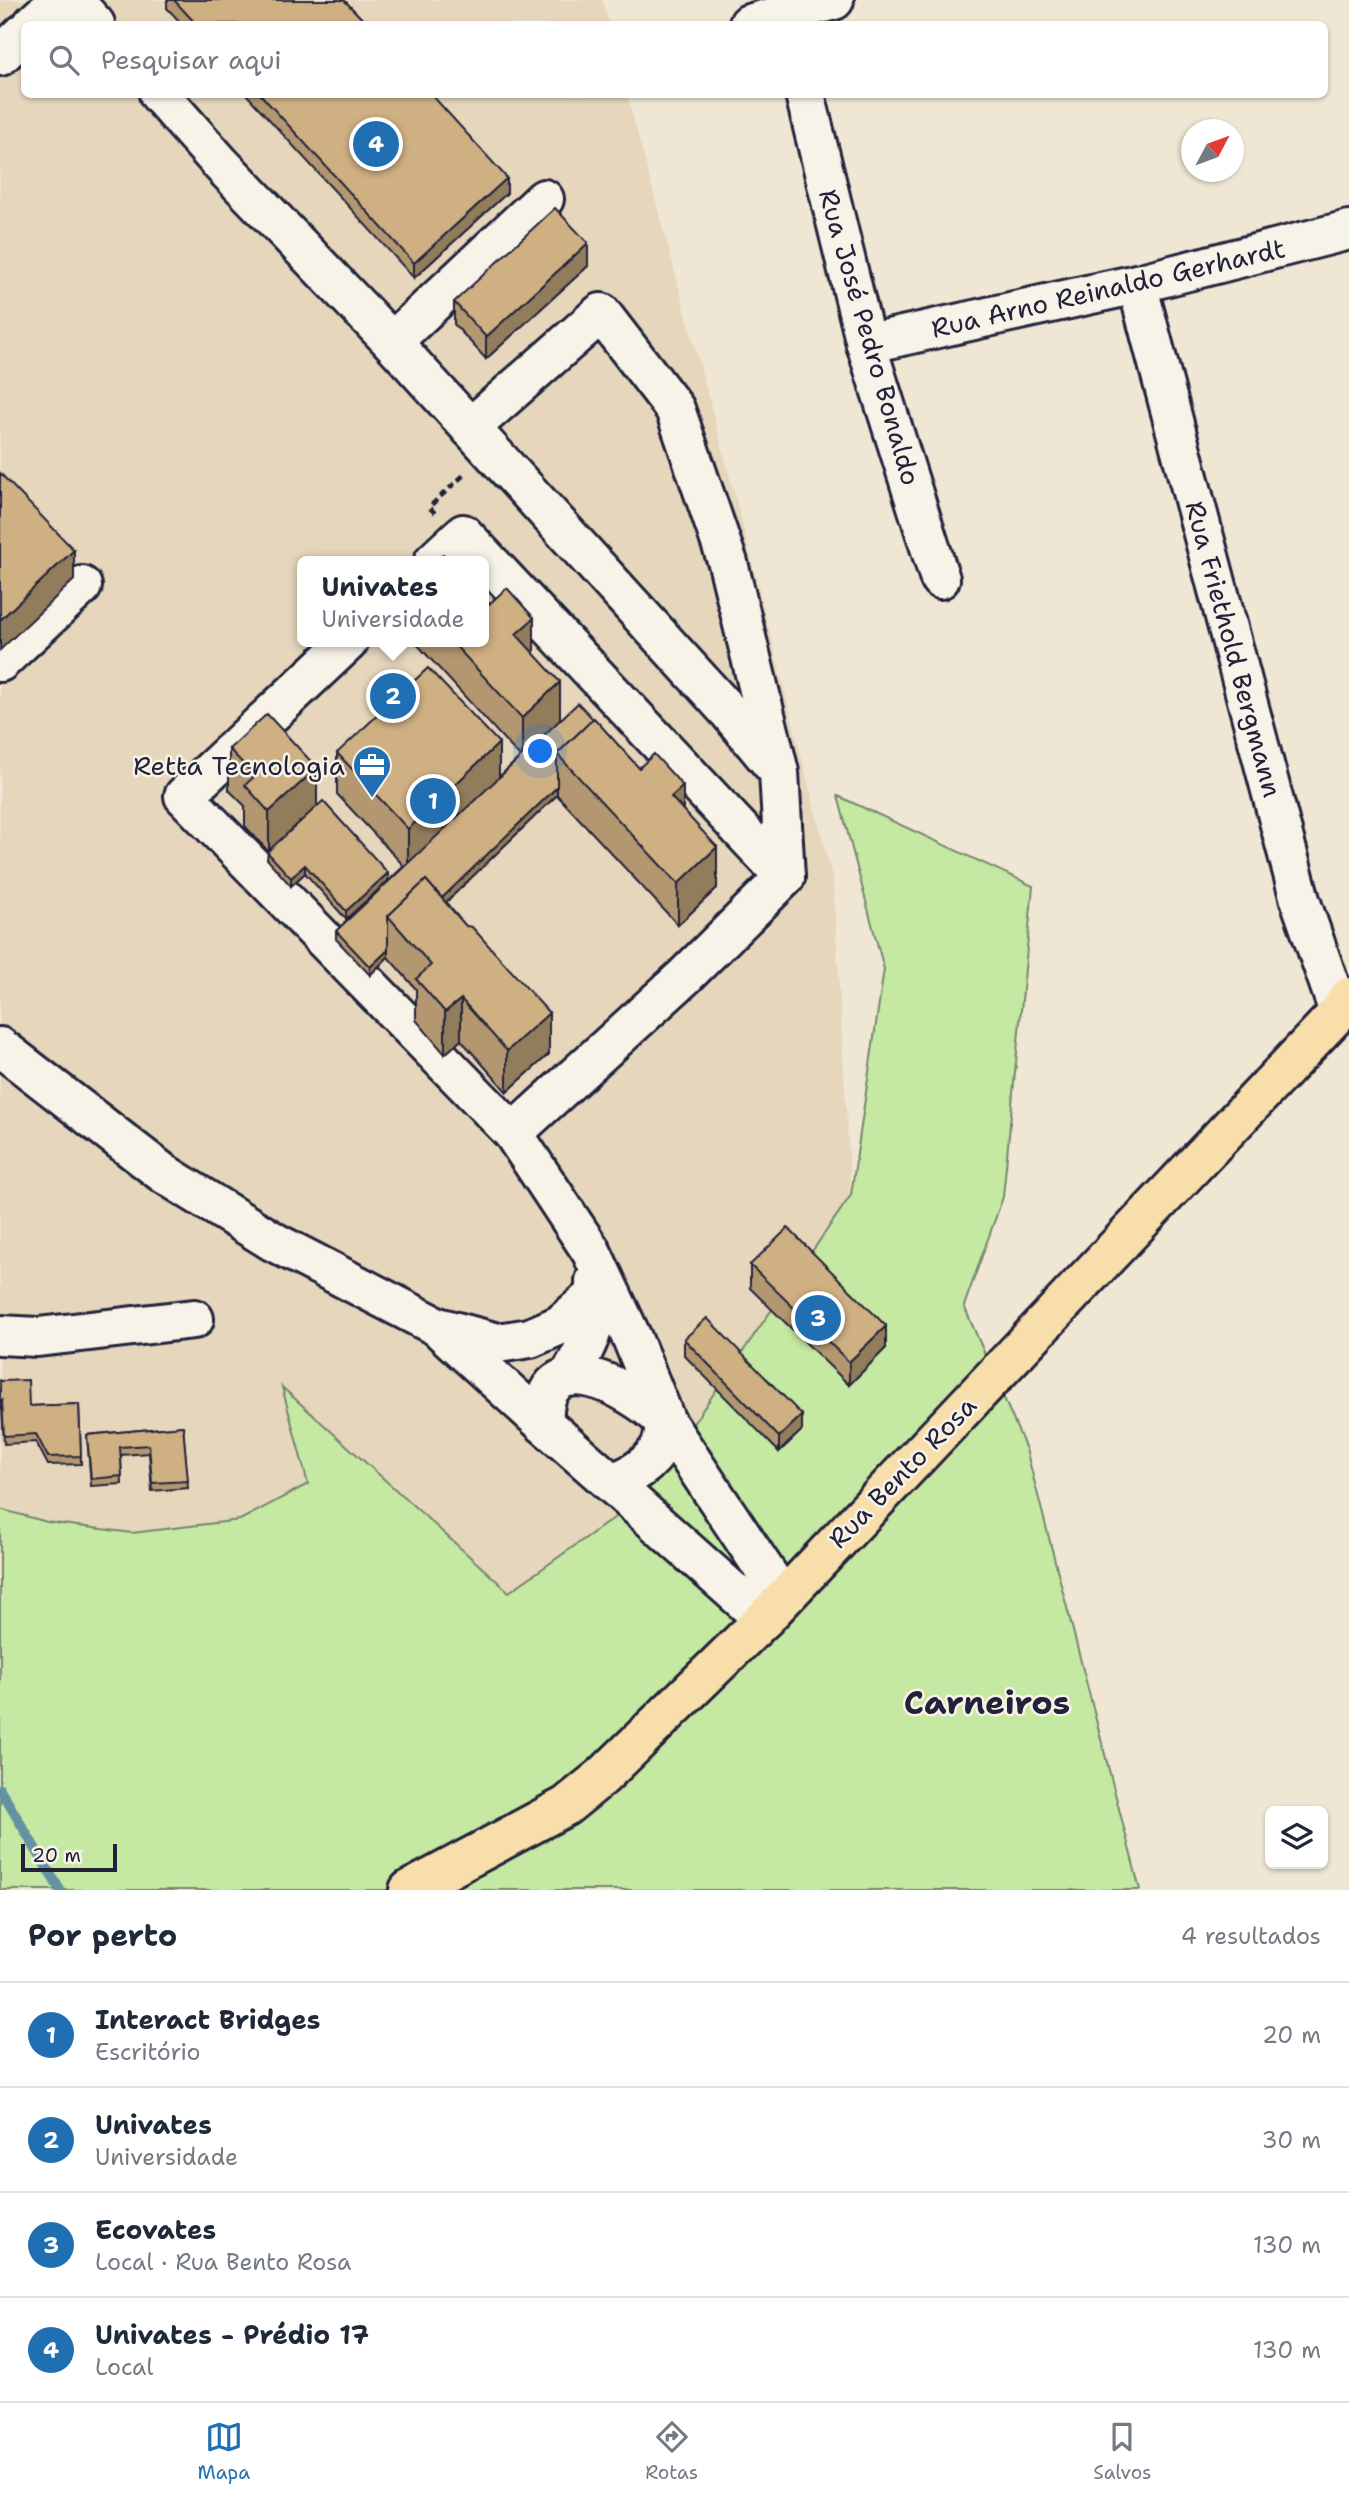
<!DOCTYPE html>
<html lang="pt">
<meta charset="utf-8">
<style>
:root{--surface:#fff;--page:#f2f2f3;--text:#1f2937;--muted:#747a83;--line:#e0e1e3;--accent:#1f6fb2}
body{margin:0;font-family:"Shantell Sans",sans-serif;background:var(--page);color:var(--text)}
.controls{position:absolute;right:21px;bottom:21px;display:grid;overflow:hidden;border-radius:10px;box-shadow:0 2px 5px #0004}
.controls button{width:63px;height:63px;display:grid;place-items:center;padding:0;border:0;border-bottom:2px solid var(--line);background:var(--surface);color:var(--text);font:35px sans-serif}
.compass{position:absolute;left:1181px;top:119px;width:63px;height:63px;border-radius:50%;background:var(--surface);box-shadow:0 2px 5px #0004;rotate:49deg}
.scale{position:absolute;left:21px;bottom:18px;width:96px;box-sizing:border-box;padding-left:7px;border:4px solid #22223b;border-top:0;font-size:19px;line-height:24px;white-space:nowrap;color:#22223b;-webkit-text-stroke:5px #f7f3e8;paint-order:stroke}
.you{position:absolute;left:541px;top:752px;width:24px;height:24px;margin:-18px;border:5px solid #fff;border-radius:50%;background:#1a73e8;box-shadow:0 0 0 10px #1a73e833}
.badge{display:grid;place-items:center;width:46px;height:46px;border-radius:50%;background:var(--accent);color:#fff;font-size:23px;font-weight:700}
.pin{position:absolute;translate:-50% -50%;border:4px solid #fff;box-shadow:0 2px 7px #0006}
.popup{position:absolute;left:297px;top:556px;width:192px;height:91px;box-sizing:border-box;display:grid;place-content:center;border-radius:10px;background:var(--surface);filter:drop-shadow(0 2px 5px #0005);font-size:23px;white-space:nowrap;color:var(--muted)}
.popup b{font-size:26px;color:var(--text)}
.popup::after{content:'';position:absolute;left:50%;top:100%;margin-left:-14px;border:14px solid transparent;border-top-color:var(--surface)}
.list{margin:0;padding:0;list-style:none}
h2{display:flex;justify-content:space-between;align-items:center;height:91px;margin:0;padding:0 28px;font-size:30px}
h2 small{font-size:23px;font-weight:400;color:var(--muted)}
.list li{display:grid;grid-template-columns:46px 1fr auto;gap:21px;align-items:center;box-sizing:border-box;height:105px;padding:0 28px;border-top:2px solid var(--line)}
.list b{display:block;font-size:26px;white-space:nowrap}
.list p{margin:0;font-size:23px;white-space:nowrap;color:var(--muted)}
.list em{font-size:23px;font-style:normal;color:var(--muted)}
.icon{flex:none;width:38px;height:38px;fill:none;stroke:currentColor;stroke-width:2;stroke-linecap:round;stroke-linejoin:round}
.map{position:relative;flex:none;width:1349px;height:1890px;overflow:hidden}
.search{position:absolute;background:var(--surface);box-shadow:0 2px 5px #0004;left:21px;right:21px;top:21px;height:77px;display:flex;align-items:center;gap:18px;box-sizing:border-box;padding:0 24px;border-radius:10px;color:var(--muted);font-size:26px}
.sheet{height:511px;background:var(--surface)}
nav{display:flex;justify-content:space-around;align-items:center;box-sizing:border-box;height:98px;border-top:2px solid var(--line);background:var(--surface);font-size:19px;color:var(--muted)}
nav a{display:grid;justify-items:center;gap:4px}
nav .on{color:var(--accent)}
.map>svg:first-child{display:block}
</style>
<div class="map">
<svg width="1349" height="1890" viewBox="0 0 1349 1890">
<rect width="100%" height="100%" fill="#efe6d4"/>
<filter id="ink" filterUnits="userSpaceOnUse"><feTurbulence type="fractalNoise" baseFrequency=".0143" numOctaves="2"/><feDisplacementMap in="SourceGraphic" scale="14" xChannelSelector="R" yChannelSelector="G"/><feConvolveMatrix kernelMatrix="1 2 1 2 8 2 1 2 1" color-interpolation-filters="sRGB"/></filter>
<g filter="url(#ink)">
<path fill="#e5d6bc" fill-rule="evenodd" d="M0,0h602l7,24h-585v70l603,1 112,416 94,370 18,314 -211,304 -131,94 -226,-205 25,96 -68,36 -108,13 -85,-11 -47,-13zM302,561h182v81h-182z"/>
<polygon fill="#c5e9a2" stroke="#74866e" stroke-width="2" points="838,796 1033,886 1003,1197 964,1306 1026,1449 1140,1890 0,1890 0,1509 47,1522 132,1533 240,1520 308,1484 282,1387 509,1592 641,1499 851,1195 884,969"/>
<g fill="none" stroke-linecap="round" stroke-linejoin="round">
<polyline stroke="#6392a4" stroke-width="10" points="0,1789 60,1890"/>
<defs>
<g id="minor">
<polyline points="73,0 95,24"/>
<polyline points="33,24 59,0"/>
<polyline points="749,24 834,0"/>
<polyline points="0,56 24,33"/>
<polyline points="159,94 221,164 392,342 729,712 772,764"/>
<polyline points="805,94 866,344 940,579"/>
<polyline points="1137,284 1300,900 1339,1012"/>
<polyline points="392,342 544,199"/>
<polyline points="866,344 1137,284 1349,230"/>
<polyline points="470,428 601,313 675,409 728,563 779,772 785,877 684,977 513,1133"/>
<polyline points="434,561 463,534 785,877"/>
<polyline points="348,642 184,796 513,1133 591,1251 632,1338 666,1422 783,1598"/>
<polyline points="0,662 82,586"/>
<polyline points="0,1047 163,1173 274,1242 438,1327 498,1343 530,1338 560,1325 596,1294"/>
<path d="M443,1332l101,92 66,58c19,-3 42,-19 51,-37 3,-7 3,-16 5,-23"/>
<polyline points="0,1335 38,1337 194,1319"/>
<path d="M570,1375c20,-36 30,-51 25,-94"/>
<path d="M544,1424c-5,-86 88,-36 120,-3"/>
<polyline points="610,1482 764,1619"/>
</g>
<polyline id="major" points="409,1890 566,1806 603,1776 764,1619 1339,1012 1349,997"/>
</defs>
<use href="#minor" stroke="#22223b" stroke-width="44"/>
<use href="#major" stroke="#22223b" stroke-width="44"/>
<polyline stroke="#22223b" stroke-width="4.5" stroke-dasharray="7 5" stroke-linecap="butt" points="435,513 429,507 466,473"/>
<use href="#minor" stroke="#f7f3e8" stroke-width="38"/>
<use href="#major" stroke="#f8deab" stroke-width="38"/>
</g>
<g fill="#b29771" stroke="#22223b" stroke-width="2">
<polygon points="167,0 344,0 367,24 182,24 167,8"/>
<polygon points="246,94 431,94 507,193 414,278"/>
<polygon points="588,266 486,359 454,324 454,302"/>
<polygon points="415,642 484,642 534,653 560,719 639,768 683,810 717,888 678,925 557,795 446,902 549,1054 507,1092 461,1040 445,1054 416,1020 416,989 388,957 370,975 336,939 336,931 404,866 337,794 337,753 499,777 520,757"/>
<polygon points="229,749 317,807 388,881 346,919 305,873 291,886 267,859 268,851 245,826 245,806 229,790"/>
<polygon points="750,1265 886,1348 849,1385 750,1288"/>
<polygon points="684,1339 802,1430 779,1452 684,1355"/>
<polygon points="0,1381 29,1406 79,1404 81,1464 48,1465 36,1442 4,1444 2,1408 0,1408"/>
<polygon points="183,1426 188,1488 152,1491 149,1453 121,1455 122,1484 91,1486 87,1435"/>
</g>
<g fill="#917b5c" stroke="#22223b" stroke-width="2">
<polygon points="507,178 507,193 414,278 414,263"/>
<polygon points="588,243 588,266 486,359 486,337"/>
<polygon points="74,550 74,580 0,650 0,620"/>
<polygon points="534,618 534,659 516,634"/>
<polygon points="560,682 560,724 522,759 522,718"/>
<polygon points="499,743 499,784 408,870 408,829"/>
<polygon points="317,768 317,809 269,853 269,812"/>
<polygon points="683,786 683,827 671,797"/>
<polygon points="557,787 557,795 408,939 404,934"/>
<polygon points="717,847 717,888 678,925 678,884"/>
<polygon points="305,865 305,873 291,886 291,878"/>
<polygon points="388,873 388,881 346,919 346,911"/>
<polygon points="388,950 388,957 370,975 370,967"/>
<polygon points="461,999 461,1040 445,1054 445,1012"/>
<polygon points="549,1013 549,1054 507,1092 507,1051"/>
<polygon points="886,1326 886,1348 849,1385 849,1362"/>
<polygon points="802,1415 802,1430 779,1452 779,1437"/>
</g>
<g fill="#cfb083" stroke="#22223b" stroke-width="2">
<polygon points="174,0 344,0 367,24 196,24"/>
<polygon points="260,94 431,94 507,178 414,263"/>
<polygon points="555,208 588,243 486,337 454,302"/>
<polygon points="0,473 74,550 0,620"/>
<polygon points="443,554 450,561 435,561"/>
<polygon points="507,588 534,618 516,634 560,682 522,718 452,642 484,642 484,598 489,604"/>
<polygon points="428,668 499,743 408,829 337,753"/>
<polygon points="578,703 593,719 557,754 557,787 442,898 426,880 388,916 388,950 370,967 336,931"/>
<polygon points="267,714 317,768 269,812 245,785 255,776 229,749"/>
<polygon points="594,718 639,768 654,754 683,786 671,797 717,847 678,884 557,754"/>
<polygon points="323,801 388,873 346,911 305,865 291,878 267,852"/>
<polygon points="426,880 466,926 472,927 549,1013 507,1051 461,999 445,1012 416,979 431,965 388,916"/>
<polygon points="788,1228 886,1326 849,1362 750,1265"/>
<polygon points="707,1318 802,1415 779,1437 684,1339"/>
<polygon points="28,1380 29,1406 79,1404 81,1456 48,1457 36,1434 4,1436 2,1400 0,1400 0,1381"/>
<polygon points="183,1426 188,1481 152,1483 149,1445 120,1447 122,1476 91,1479 87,1435"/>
</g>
</g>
<defs>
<symbol id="office-pin" viewBox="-11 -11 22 30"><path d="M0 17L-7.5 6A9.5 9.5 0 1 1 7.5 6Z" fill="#1f6fb2" stroke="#f7f3e8"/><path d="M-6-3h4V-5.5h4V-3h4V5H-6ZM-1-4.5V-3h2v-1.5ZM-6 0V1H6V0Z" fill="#fff"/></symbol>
</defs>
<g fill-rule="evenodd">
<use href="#office-pin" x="350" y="743" width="44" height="60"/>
</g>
<g text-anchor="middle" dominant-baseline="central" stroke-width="5" stroke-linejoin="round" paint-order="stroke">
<g font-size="26" fill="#22223b" stroke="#f7f3e8">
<text transform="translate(1108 288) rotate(-13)">Rua Arno Reinaldo Gerhardt</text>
<text transform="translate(870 337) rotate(74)">Rua José Pedro Bonaldo</text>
<text transform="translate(1234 649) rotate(75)">Rua Friethold Bergmann</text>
<text transform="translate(902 1472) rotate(-46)">Rua Bento Rosa</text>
</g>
<g font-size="26" fill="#22223b" stroke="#f7f3e8" text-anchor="end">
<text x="345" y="765">Retta Tecnologia</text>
</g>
<g font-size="33" font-weight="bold" fill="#22223b" stroke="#f7f3e8">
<text x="987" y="1702">Carneiros</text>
</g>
</g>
</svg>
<div class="controls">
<button><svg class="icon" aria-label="layers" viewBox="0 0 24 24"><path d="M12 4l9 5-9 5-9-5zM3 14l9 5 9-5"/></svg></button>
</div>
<svg class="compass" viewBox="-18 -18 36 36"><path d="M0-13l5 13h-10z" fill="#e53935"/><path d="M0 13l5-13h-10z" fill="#747a83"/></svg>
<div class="scale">20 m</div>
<div class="you"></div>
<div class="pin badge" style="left:433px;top:801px">1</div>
<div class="pin badge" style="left:393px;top:696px">2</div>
<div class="popup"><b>Univates</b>Universidade</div>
<div class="pin badge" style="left:818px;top:1318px">3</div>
<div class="pin badge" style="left:376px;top:144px">4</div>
<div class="search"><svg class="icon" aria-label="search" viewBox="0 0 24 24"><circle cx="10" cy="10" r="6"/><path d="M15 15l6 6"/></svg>Pesquisar aqui</div>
</div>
<section class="sheet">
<h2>Por perto<small>4 resultados</small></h2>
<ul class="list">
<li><span class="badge">1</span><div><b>Interact Bridges</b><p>Escritório</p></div><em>20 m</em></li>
<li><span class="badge">2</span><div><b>Univates</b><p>Universidade</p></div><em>30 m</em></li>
<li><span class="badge">3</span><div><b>Ecovates</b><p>Local · Rua Bento Rosa</p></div><em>130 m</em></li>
<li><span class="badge">4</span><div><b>Univates - Prédio 17</b><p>Local</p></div><em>130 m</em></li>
</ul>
</section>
<nav>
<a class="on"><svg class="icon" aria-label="map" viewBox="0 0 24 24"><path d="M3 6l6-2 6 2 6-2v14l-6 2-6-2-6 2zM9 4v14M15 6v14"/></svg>Mapa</a>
<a><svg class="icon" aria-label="directions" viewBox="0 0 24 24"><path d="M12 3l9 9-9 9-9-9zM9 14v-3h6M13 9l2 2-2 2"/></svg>Rotas</a>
<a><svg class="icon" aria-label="saved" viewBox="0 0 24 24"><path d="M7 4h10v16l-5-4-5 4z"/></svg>Salvos</a>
</nav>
